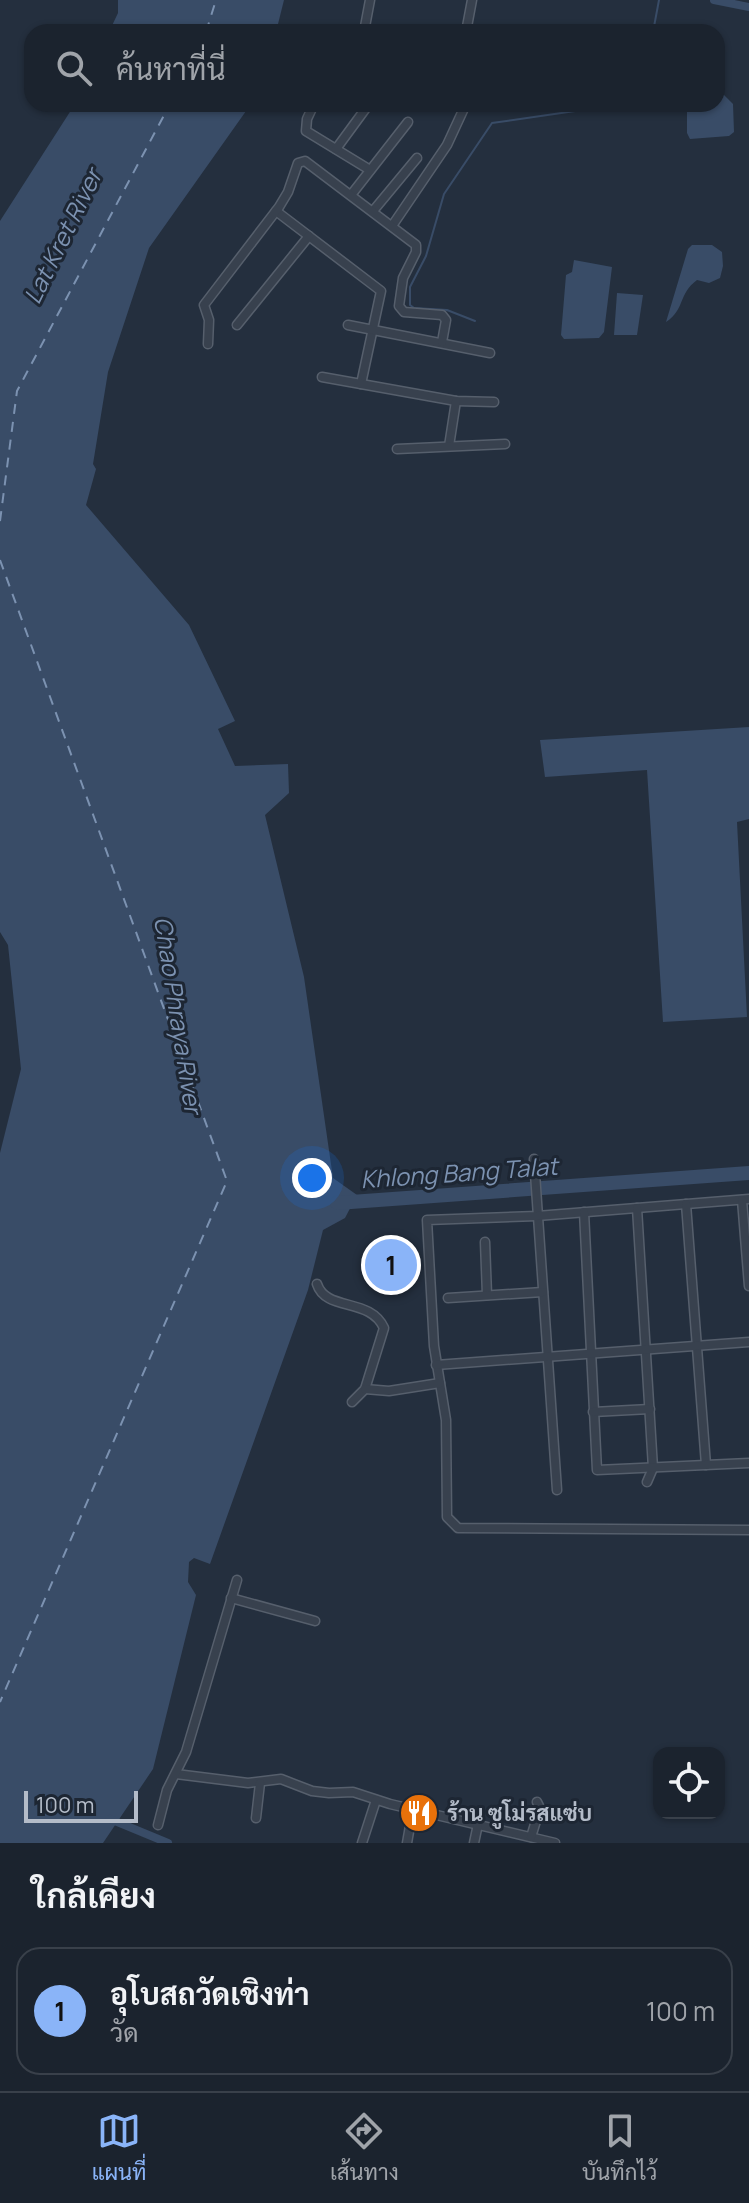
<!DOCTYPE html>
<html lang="th">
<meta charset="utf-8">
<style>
:root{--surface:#1b232e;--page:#282f3a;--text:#f1f3f6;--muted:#a0a4aa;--line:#39404a;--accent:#8ab4f8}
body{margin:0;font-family:Manrope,Sarabun,sans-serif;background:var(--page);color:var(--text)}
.controls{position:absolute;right:24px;bottom:24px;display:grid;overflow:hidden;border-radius:16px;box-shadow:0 2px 6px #0004}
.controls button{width:72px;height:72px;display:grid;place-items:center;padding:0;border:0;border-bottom:2px solid var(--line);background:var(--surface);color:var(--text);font:40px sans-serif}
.scale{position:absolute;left:24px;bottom:20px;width:114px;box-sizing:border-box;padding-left:8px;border:4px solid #b4bcc9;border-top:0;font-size:22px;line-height:28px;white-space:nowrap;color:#b4bcc9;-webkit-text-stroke:6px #1d2633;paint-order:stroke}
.you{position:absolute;left:312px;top:1178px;width:28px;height:28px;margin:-20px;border:6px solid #fff;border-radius:50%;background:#1a73e8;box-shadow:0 0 0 12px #1a73e833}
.badge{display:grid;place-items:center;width:52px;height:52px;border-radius:50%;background:var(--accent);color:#111;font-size:26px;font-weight:700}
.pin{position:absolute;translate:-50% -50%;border:4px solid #fff;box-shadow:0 2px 8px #0006}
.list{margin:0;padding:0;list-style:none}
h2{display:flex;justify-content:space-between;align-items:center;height:104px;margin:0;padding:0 32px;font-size:34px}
h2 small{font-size:26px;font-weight:400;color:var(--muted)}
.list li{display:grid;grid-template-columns:52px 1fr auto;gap:24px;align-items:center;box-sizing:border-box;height:128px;margin:0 16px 16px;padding:0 16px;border:2px solid var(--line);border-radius:24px}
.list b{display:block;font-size:30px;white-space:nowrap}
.list p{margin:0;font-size:26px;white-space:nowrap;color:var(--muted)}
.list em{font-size:26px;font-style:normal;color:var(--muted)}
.icon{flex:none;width:44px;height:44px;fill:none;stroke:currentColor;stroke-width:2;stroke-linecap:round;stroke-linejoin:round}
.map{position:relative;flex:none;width:749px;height:1843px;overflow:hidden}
.search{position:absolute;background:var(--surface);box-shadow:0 2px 6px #0004;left:24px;right:24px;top:24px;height:88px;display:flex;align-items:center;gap:20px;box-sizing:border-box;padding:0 28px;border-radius:24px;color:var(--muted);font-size:30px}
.sheet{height:248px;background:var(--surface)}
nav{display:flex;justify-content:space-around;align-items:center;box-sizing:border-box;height:112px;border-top:2px solid var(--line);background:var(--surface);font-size:22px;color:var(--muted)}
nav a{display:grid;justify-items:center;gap:4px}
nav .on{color:var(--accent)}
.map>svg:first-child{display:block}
</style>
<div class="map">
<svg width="749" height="1843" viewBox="0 0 749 1843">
<rect width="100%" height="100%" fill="#242f3e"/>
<g fill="#394c67">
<polygon points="118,0 284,0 276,32 109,32 118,13"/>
<polygon points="717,88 733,104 734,132 729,136 690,139 687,133 687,104 717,104"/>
<polygon points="75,104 251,104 149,248 108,372 93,464 96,469 86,505 189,625 235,721 218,729 235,766 288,764 289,793 265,815 304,977 333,1178 357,1195 345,1218 323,1230 308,1290 210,1564 194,1558 189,1562 188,1582 196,1595 153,1769 103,1843 0,1843 0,1153 21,1069 8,945 0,932 0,221"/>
<path d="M692,245h20l10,7 1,14 -3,12 -11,5 -12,-3c-19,14 -12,30 -31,42l22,-73z"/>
<polygon points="574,260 612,267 604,332 599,338 564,339 561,335 566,275 572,272"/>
<polygon points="617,293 643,295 637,335 614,335"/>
<polygon points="749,727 749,819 737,822 747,1017 663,1022 647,770 545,777 540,740"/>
</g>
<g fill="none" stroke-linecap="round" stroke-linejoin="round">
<g stroke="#394c67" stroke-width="2">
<polyline points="653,32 659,0"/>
<polyline points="475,321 447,310 414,308 410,305 410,287 426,256 444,194 492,123 582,110 609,111 610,104"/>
</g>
<g stroke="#394c67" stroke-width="8">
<polyline points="714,0 749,7"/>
<polyline points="110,1819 168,1843"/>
</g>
<polyline stroke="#394c67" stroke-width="14" points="337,1203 749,1173"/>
<g stroke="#7c92b1" stroke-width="2" stroke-dasharray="10 8" stroke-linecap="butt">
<polyline points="206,32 216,0"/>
<polyline points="0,521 17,391 170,104"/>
<polyline points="0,560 227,1181 0,1702"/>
</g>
<defs>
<g id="street">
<polyline points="364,32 370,0"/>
<polyline points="466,32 472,0"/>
<polyline points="314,104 307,119 306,131 370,170"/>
<polyline points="336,149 369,104"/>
<polyline points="351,195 408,122"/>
<polyline points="276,211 381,291 361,384"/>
<polyline points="373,211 417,158"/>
<polyline points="392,226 447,145 466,104"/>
<polyline points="237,325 309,236"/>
<polyline points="348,325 490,353"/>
<polyline points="208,344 209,320 204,305 279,207 288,192 298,163 305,161 416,245 416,252 403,278 399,306 404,312 442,315 446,320 442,342"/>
<polyline points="322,377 456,401 494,402"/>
<polyline points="449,446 456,401"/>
<polyline points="397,449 505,444"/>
<polyline points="534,1159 557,1490"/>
<polyline points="749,1199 537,1216 427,1220 434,1346 446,1420 447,1517 458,1528 749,1530"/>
<polyline points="742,1200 749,1286"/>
<polyline points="686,1204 706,1465"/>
<polyline points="637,1208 653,1468 647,1482"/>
<polyline points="584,1212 597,1470 749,1463"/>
<polyline points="485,1242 487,1295"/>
<path d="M317,1284c9,28 53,13 67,44l-19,61 -13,13"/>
<polyline points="448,1298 543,1292"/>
<polyline points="436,1365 749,1342"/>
<polyline points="365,1389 389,1391 440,1383"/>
<polyline points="593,1412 650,1409"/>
<polyline points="231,1598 315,1621"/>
<polyline points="176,1774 248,1783 281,1779 312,1791 329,1793 353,1792 390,1804 555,1843"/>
<polyline points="256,1818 260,1783"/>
<polyline points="158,1825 167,1790 186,1752 237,1580"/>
<polyline points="531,1837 540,1808 537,1802"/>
<polyline points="362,1843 376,1800"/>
<polyline points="407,1843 413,1809"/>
<polyline points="474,1843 478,1824"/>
</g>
</defs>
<use href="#street" stroke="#565f6c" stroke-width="11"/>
<use href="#street" stroke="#38414e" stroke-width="8"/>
</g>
<defs>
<symbol id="restaurant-disc" viewBox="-11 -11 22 22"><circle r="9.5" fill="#e8710a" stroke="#1d2633"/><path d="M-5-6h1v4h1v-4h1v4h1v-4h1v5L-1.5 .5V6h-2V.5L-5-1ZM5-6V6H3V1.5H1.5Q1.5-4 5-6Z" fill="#fff"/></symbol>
</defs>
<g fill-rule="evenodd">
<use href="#restaurant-disc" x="397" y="1791" width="44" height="44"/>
</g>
<g text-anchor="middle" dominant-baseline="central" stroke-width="6" stroke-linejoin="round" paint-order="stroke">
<g font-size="22" font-weight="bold" fill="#b4bcc9" stroke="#1d2633" text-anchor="start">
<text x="447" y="1813">ร้าน ซูโม่รสแซ่บ</text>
</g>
<g font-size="24" font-style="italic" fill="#7c92b1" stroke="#1d2633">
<text transform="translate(62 236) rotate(-64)">Lat Kret River</text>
<text transform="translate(179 1015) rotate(81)">Chao Phraya River</text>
<text transform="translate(459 1172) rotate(-4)">Khlong Bang Talat</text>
</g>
</g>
</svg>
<div class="controls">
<button><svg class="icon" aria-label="locate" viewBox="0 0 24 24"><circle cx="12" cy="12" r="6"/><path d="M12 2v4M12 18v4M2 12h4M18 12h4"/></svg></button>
</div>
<div class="scale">100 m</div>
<div class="you"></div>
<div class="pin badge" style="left:391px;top:1265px">1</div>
<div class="search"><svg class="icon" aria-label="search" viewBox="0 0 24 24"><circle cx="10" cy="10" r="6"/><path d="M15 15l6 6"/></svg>ค้นหาที่นี่</div>
</div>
<section class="sheet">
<h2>ใกล้เคียง<small></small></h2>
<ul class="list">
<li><span class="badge">1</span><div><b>อุโบสถวัดเชิงท่า</b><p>วัด</p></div><em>100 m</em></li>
</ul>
</section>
<nav>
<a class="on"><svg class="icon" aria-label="map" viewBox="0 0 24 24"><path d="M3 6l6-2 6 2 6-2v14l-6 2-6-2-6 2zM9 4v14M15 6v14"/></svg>แผนที่</a>
<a><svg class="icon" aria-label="directions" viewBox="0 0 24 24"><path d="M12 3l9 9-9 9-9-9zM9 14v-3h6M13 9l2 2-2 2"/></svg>เส้นทาง</a>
<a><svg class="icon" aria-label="saved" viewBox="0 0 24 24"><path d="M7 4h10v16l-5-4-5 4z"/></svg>บันทึกไว้</a>
</nav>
